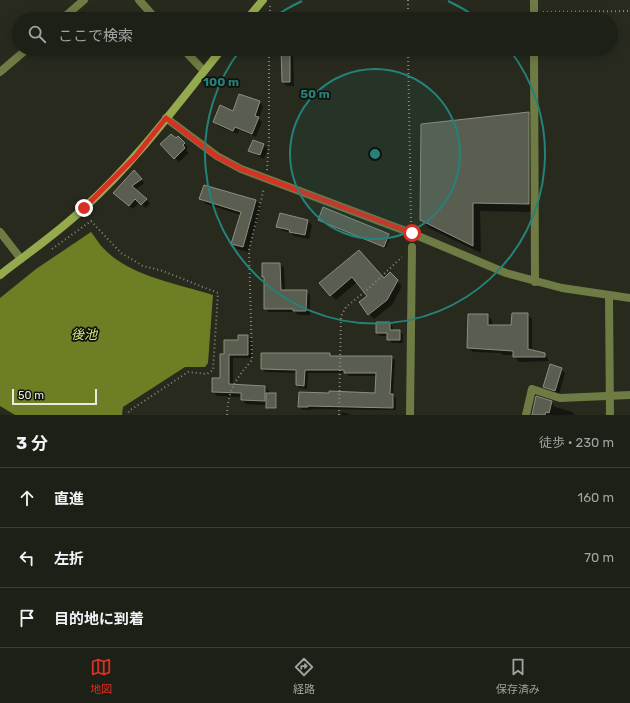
<!DOCTYPE html>
<html lang="ja">
<meta charset="utf-8">
<style>
:root{--surface:#1d2016;--page:#2a2d23;--text:#f1f3f6;--muted:#a0a3a1;--line:#3b3e35;--accent:#d93025}
body{margin:0;font-family:Rubik,"Noto Sans JP",sans-serif;background:var(--page);color:var(--text)}
.scale{position:absolute;left:12px;bottom:10px;width:85px;box-sizing:border-box;padding-left:4px;border:2px solid #e8eae2;border-top:0;font-size:11px;line-height:14px;white-space:nowrap;color:#e8eae2;-webkit-text-stroke:3px #10120c;paint-order:stroke}
.stop{position:absolute;width:12px;height:12px;margin:-9px;border:3px solid #d93025;border-radius:50%;background:#fff}
.stop.end{background:#d93025;border-color:#fff;box-shadow:0 1px 4px #0008}
.list{margin:0;padding:0;list-style:none}
h2{display:flex;justify-content:space-between;align-items:center;height:52px;margin:0;padding:0 16px;font-size:17px}
h2 small{font-size:13px;font-weight:400;color:var(--muted)}
.list li{display:grid;grid-template-columns:26px 1fr auto;gap:12px;align-items:center;box-sizing:border-box;height:60px;padding:0 16px;border-top:1px solid var(--line)}
.list b{display:block;font-size:15px;white-space:nowrap}
.list em{font-size:13px;font-style:normal;color:var(--muted)}
.icon{flex:none;width:22px;height:22px;fill:none;stroke:currentColor;stroke-width:2;stroke-linecap:round;stroke-linejoin:round}
.map{position:relative;flex:none;width:630px;height:415px;overflow:hidden}
.search{position:absolute;background:var(--surface);box-shadow:0 2px 10px #0003;left:12px;right:12px;top:12px;height:44px;display:flex;align-items:center;gap:10px;box-sizing:border-box;padding:0 14px;border-radius:22px;color:var(--muted);font-size:15px}
.sheet{height:232px;background:var(--surface)}
nav{display:flex;justify-content:space-around;align-items:center;box-sizing:border-box;height:56px;border-top:1px solid var(--line);background:var(--surface);font-size:11px;color:var(--muted)}
nav a{display:grid;justify-items:center;gap:2px}
nav .on{color:var(--accent)}
.map>svg:first-child{display:block}
</style>
<div class="map">
<svg width="630" height="415" viewBox="0 0 630 415">
<rect width="100%" height="100%" fill="#272a1d"/>
<path fill="#6d7f24" d="M91,232c4,5 8,12 13,17 26,27 74,35 109,46l-5,68 -3,4h-20l-62,40 -1,8h-107l-15,-9v-108l36,-29z"/>
<g fill="#0007">
<polygon points="282,49 293,50 294,86 287,86 283,82"/>
<polygon points="259,102 263,106 259,119 262,122 256,137 239,130 238,134 218,126 214,122"/>
<polygon points="528,113 536,121 537,212 480,211 481,253 429,228 421,220"/>
<polygon points="178,137 188,147 186,150 189,153 179,162 162,144"/>
<polygon points="253,141 264,145 268,149 264,159 254,154 250,150"/>
<polygon points="138,175 144,183 135,190 150,203 146,208 139,202 133,209 118,196"/>
<polygon points="204,186 256,201 261,206 248,252 237,249 232,243 241,215 206,204 200,199"/>
<polygon points="324,208 389,235 390,237 386,248 321,221 319,220"/>
<polygon points="308,221 312,225 309,239 294,236 291,233 281,230 277,226"/>
<polygon points="359,251 384,280 390,274 402,286 392,305 374,319 369,314 369,296 357,282 336,300 331,295"/>
<polygon points="263,264 280,264 284,268 285,291 306,291 310,295 310,315 298,315 295,312 269,312 265,308 265,279 263,277"/>
<polygon points="527,314 532,319 532,351 545,354 549,361 519,362 514,355 503,355 501,353 473,352 468,347 487,315 492,320 492,326 512,326"/>
<polygon points="390,323 393,327 393,331 400,331 403,335 403,343 392,343 388,339 388,336 380,336 377,333"/>
<polygon points="248,336 252,340 252,358 233,358 233,385 265,387 269,391 269,394 277,396 277,409 269,409 267,405 246,404 242,400 242,397 217,396 213,392 221,379 225,355 239,341"/>
<polygon points="329,354 332,357 391,357 395,360 393,395 396,398 396,410 311,409 311,410 303,410 299,407 376,394 377,376 349,376 346,373 308,373 307,389 300,388 297,385 297,373 265,372 262,368"/>
<polygon points="561,369 565,373 559,394 548,391 544,387"/>
<polygon points="551,402 555,407 572,412 575,415 533,415"/>
<polygon points="342,412 352,415 341,415"/>
</g>
<g fill="#5a5e50" stroke="#8a8f7f">
<polygon points="281,49 290,49 290,82 282,82"/>
<polygon points="239,94 260,101 255,116 259,117 252,134 235,127 233,131 213,122 220,105 233,111"/>
<polygon points="529,112 529,204 473,203 473,246 420,220 421,124"/>
<polygon points="171,134 176,138 178,136 185,143 183,145 185,148 174,159 160,144"/>
<polygon points="253,140 264,144 260,155 248,151"/>
<polygon points="134,170 142,179 132,186 147,199 141,205 135,199 129,206 113,193"/>
<polygon points="204,185 256,200 243,247 231,244 241,212 199,199"/>
<polygon points="323,207 389,234 384,247 318,220"/>
<polygon points="280,213 308,220 305,235 289,232 290,230 276,227"/>
<polygon points="359,250 384,278 390,272 398,280 387,300 368,315 359,302 367,296 352,277 330,296 319,283"/>
<polygon points="262,263 280,263 281,290 307,290 306,311 293,311 293,309 264,309 264,277 262,277"/>
<polygon points="512,313 528,313 528,349 545,353 545,357 513,357 513,351 467,348 468,314 488,314 488,325 511,325"/>
<polygon points="376,322 390,322 390,330 400,330 400,340 387,340 387,333 376,333"/>
<polygon points="238,335 248,335 248,355 229,355 229,384 265,386 265,401 241,400 241,393 212,392 212,378 220,378 220,354 224,354 224,340 238,340"/>
<polygon points="261,353 330,353 330,356 392,356 390,394 393,394 393,408 308,406 308,407 298,407 299,392 329,393 329,391 375,393 376,373 344,373 344,370 305,370 304,386 296,385 296,370 261,369"/>
<polygon points="550,364 562,368 555,391 543,387"/>
<rect x="266" y="393" width="10" height="15"/>
<polygon points="536,396 552,401 549,413 546,412 545,415 532,415"/>
</g>
<g fill="none" stroke-linecap="round" stroke-linejoin="round">
<g stroke="#87897f" stroke-width="2" stroke-dasharray="1 3" stroke-linecap="butt">
<polyline points="408,0 408,19"/>
<polyline points="543,12 630,11"/>
<polyline points="270,19 270,6"/>
<polyline points="408,49 411,223"/>
<polyline points="267,170 269,141 269,49"/>
<polyline points="52,249 91,221 121,253 143,266 163,271 218,293 213,370 207,374 188,372 129,411 128,415"/>
<path d="M227,415c1,-26 9,-36 25,-55l-3,-110 15,-62"/>
<polyline points="339,415 341,316 346,307 367,290 402,257"/>
</g>
<g stroke="#6e7b44" stroke-width="8">
<polyline points="139,0 156,19"/>
<polyline points="534,0 534,19"/>
<polyline points="62,19 84,0"/>
<polyline points="183,49 204,71"/>
<polyline points="534,49 535,282"/>
<polyline points="0,72 27,49"/>
<polyline points="166,118 217,156 241,169 411,233 506,273 562,288 630,298"/>
<polyline points="0,232 21,259"/>
<polyline points="609,297 610,415"/>
<polyline points="410,415 412,247"/>
<polyline points="526,415 532,389 560,398 630,395"/>
</g>
<g stroke="#95aa4e" stroke-width="8">
<polyline points="247,19 263,0"/>
<path d="M0,275c28,-22 59,-43 85,-68 52,-47 93,-104 137,-158"/>
</g>
</g>
<g fill="none" stroke-linecap="round" stroke-linejoin="round">
<polyline stroke="#d93025" stroke-width="5" points="84,208 135,157 166,118 216,156 241,169 412,233"/>
</g>
<circle cx="375" cy="154" r="85" fill="#25827a" fill-opacity=".12"/>
<g fill="none" stroke="#25827a" stroke-width="2">
<circle cx="375" cy="154" r="85"/>
<path d="M273 18A170 170 0 0 1 302 1M448 1A170 170 0 0 1 477 18M509 49A170 170 0 1 1 241 49"/>
</g>
<g text-anchor="middle" dominant-baseline="central" stroke-width="3.5" stroke-linejoin="round" paint-order="stroke">
<g font-size="13" font-style="italic" fill="#d2ed78" stroke="#10120c">
<text x="84" y="334">後池</text>
</g>
</g>
<circle cx="375" cy="154" r="6" fill="#25827a" stroke="#10120c" stroke-width="2"/>
<g font-size="12" text-anchor="middle" font-weight="bold" fill="#25827a" stroke="#10120c" stroke-width="3.5" stroke-linejoin="round" paint-order="stroke">
<text x="221" y="86">100 m</text>
<text x="315" y="98">50 m</text>
</g>
</svg>
<div class="scale">50 m</div>
<div class="stop" style="left:412px;top:233px"></div>
<div class="stop end" style="left:84px;top:208px"></div>
<div class="search"><svg class="icon" aria-label="search" viewBox="0 0 24 24"><circle cx="10" cy="10" r="6"/><path d="M15 15l6 6"/></svg>ここで検索</div>
</div>
<section class="sheet">
<h2>3 分<small>徒歩 · 230 m</small></h2>
<ul class="list">
<li><svg class="icon" aria-label="ahead" viewBox="0 0 24 24"><path d="M12 20V5M6 11l6-6 6 6"/></svg><div><b>直進</b></div><em>160 m</em></li>
<li><svg class="icon" aria-label="left" viewBox="0 0 24 24"><path d="M17 20v-9H6M10 6l-5 5 5 5"/></svg><div><b>左折</b></div><em>70 m</em></li>
<li><svg class="icon" aria-label="arrive" viewBox="0 0 24 24"><path d="M6 21V4h12l-3 4 3 4H6"/></svg><div><b>目的地に到着</b></div></li>
</ul>
</section>
<nav>
<a class="on"><svg class="icon" aria-label="map" viewBox="0 0 24 24"><path d="M3 6l6-2 6 2 6-2v14l-6 2-6-2-6 2zM9 4v14M15 6v14"/></svg>地図</a>
<a><svg class="icon" aria-label="directions" viewBox="0 0 24 24"><path d="M12 3l9 9-9 9-9-9zM9 14v-3h6M13 9l2 2-2 2"/></svg>経路</a>
<a><svg class="icon" aria-label="saved" viewBox="0 0 24 24"><path d="M7 4h10v16l-5-4-5 4z"/></svg>保存済み</a>
</nav>
